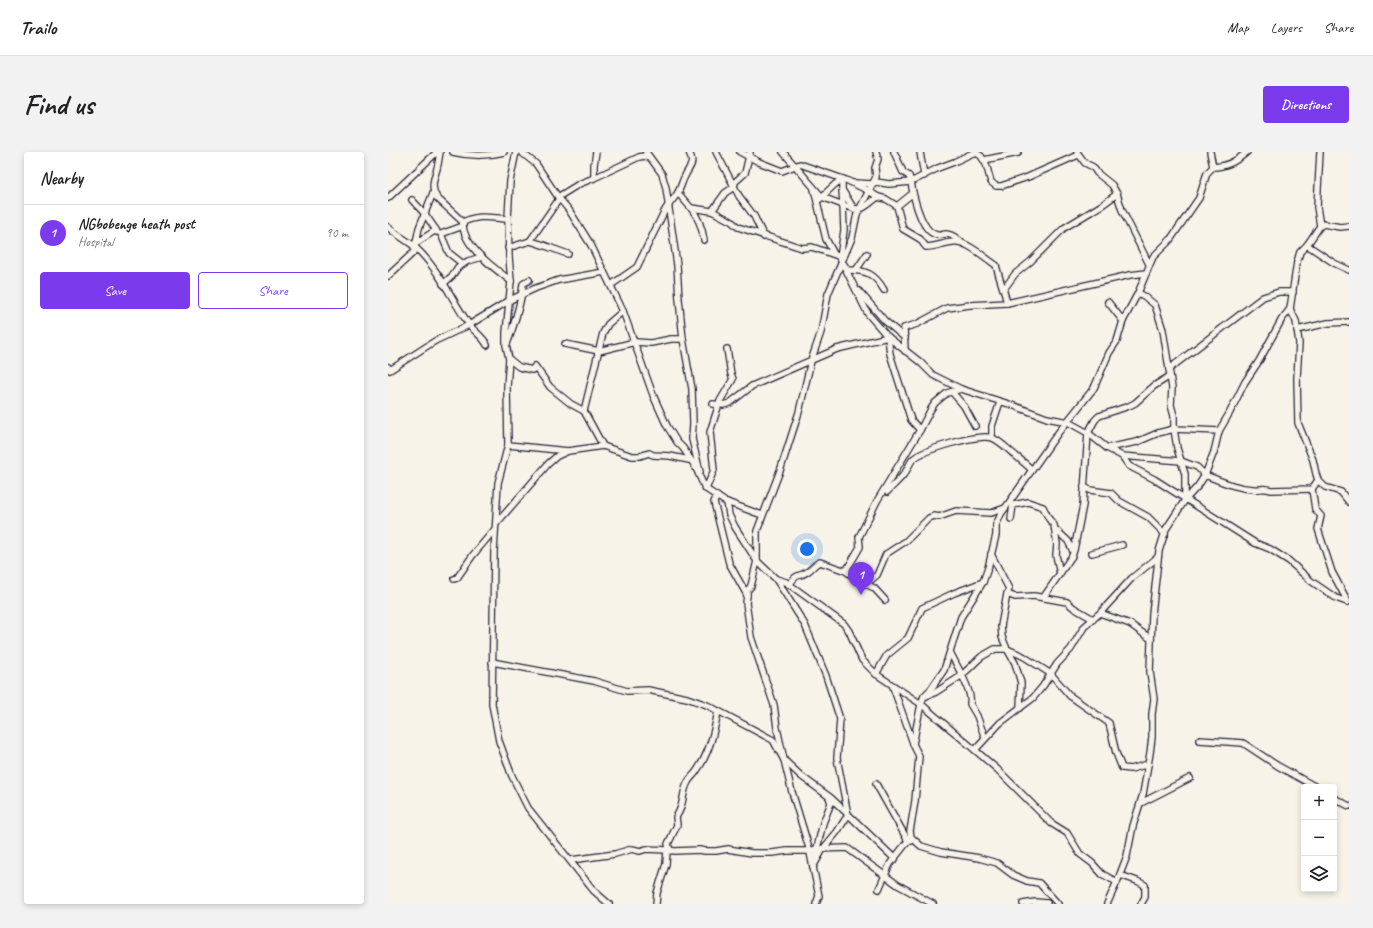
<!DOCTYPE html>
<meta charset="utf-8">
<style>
:root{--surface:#fff;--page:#f2f2f2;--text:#202124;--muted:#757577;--line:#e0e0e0;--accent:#7c3aed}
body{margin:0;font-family:Caveat,sans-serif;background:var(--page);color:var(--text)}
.controls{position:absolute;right:12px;bottom:12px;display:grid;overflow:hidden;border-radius:4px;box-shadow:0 2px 6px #0003}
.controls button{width:36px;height:36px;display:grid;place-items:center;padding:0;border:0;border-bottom:1px solid var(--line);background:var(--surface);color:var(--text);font:20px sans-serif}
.you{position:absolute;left:419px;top:397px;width:14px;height:14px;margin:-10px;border:3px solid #fff;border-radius:50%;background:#1a73e8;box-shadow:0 0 0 6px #1a73e833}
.badge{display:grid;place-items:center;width:26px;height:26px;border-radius:50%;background:var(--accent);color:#fff;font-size:13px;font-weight:700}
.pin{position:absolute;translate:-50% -33px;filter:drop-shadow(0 1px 2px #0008)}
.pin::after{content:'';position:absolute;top:21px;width:14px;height:12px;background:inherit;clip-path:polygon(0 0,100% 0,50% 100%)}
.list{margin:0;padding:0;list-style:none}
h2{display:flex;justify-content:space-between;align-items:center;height:52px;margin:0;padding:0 16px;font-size:17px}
h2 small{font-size:13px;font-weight:400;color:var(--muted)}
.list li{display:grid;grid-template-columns:26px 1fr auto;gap:12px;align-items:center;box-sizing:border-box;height:56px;padding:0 16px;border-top:1px solid var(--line)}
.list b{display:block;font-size:15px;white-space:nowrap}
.list p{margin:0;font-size:13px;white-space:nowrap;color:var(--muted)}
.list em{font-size:13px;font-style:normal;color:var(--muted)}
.actions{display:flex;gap:8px;padding:12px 16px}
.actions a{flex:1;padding:9px 0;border:1px solid var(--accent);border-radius:4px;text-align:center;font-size:14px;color:var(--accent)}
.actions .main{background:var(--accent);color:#fff}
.icon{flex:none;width:22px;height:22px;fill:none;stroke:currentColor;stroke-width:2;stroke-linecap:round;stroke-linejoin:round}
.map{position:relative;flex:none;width:961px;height:752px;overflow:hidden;border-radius:4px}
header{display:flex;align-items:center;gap:24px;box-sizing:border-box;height:56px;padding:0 20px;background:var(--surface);border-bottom:1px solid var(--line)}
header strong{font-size:19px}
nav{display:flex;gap:22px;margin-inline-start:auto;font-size:14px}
.intro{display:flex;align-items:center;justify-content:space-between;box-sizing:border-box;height:96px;padding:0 24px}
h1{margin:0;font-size:28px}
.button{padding:10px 18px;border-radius:4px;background:var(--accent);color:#fff;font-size:14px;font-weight:700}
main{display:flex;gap:24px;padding:0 24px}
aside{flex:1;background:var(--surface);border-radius:4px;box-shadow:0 2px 6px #0003}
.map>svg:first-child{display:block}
</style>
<header>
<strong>Trailo</strong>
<nav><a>Map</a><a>Layers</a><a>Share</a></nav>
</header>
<div class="intro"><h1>Find us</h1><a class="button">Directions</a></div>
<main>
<aside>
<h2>Nearby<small></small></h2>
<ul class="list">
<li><span class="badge">1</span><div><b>NGbobenge heath post</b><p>Hospital</p></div><em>90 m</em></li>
</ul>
<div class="actions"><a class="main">Save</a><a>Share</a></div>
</aside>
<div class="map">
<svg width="961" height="752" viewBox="0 0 961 752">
<rect width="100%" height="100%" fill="#f7f3e8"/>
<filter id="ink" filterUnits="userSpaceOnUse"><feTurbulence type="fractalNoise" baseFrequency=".025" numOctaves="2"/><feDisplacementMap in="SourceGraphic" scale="8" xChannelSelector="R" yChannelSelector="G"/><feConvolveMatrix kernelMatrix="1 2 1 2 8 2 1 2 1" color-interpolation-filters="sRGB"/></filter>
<g filter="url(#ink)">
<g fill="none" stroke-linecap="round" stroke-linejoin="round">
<defs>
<g id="minor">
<path d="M52,0c-1,7 -2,14 -4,20 -3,9 -5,17 1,26l26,24c-2,23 31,46 48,59"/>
<path d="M65,0c16,4 35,4 51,0"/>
<polyline points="128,0 122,29 120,67 121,105 123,129 118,181 118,193 121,207 119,235 120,293 110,331 106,400 104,552 111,589 124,624 140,656 206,739 221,752"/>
<polyline points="133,0 148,12 170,45 181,58 203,93 235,159 265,243 279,274 289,290 295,296 307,314 315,332 318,337 336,349 374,363"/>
<polyline points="258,0 274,22 278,36 289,113 291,147 295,187 304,237 305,272 304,287 312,320"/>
<polyline points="328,0 351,44 366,64 376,85"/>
<polyline points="352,0 371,10 394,19 412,12 458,28 481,39 490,45 498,47 509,54"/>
<polyline points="395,0 434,45 455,53 456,78 452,106"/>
<polyline points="488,0 490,7 487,16 488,25 469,62 464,86 440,142 433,180 423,209 411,260 393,316 369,379 369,409 388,427 398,430 456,472 461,479 474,508 488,522 533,552 580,592 609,617 663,671 679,681 692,702 704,711 714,722 729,730"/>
<path d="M532,0c1,8 3,15 4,24"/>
<polyline points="587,0 593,4 598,12 603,30 608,34 613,34 640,25 690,3"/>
<polyline points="689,0 697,11 705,15 709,21 724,33 729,42 734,58 761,112"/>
<polyline points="596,8 630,1"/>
<path d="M825,15c13,0 25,-7 34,-15"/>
<polyline points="206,26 251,5 256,4 261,6"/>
<polyline points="454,27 454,38 466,57"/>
<polyline points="467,31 484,32 488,30 501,32 523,30 521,24 515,20 506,0"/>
<polyline points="346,35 347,30 357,21 362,0"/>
<polyline points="426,37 438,87 446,102"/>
<path d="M454,38l1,15c21,8 19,3 35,-8"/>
<path d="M290,41l13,15 21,3 19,10 7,6 64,21 10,-1 26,9 10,14c18,0 27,4 36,20"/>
<path d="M525,41c3,12 10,40 24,42 3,1 6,-1 9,-1 6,0 10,4 14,7"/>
<polyline points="170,45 191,32 206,26 206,13 208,0"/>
<polyline points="0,46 49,0"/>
<path d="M432,47c7,-7 13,-14 22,-20"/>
<polyline points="24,48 37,62 48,78"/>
<path d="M509,54l6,23 17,10 6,8c10,0 17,-4 27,-5 13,-2 32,16 43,23 3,13 8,25 11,38"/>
<polyline points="509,54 525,41 523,30 550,16 566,10 587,0"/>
<path d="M303,56c8,10 11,19 13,32"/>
<polyline points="324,59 337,41 346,35"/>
<path d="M75,70c17,-8 27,-4 45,-3"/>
<polyline points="932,74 929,55 932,0"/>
<polyline points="961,74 952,75 936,72 932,74 919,93 912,100 909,110 902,157 908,169 911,191 909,226 910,271 925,308 928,322 930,328 937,335 953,340 961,350"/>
<path d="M0,75c8,8 19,13 27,20 23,21 36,51 53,76 5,8 15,13 19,22"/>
<path d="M142,89c13,3 25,9 38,13"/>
<polyline points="28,91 48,78 49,80"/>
<polyline points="919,93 946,111 961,118"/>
<polyline points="120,96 142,89 171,47"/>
<polyline points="454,110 480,162 500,185 532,210 545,223 573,237 624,253 659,266 680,270 700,281 719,296 734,304 741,314 766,327 867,391 882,397 901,409 923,429 948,446 959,450"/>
<polyline points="75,112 61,101 53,82 75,74"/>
<polyline points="468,118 479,102"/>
<polyline points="0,124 26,100 31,76 45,41"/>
<polyline points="55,132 64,124 70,115 80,109 94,105"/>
<path d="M223,133l26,-18 27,-55c4,-7 9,-12 13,-18 4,-6 5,-13 8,-18 5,-11 10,-11 4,-24"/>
<polyline points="616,137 627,122 642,110 676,76 714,53 729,42"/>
<polyline points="471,139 497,169 517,186"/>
<polyline points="750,141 756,144 767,153 775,178 784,236 783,253 786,264 786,277 789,296 797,322 797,348"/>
<polyline points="720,150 735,169"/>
<polyline points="909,178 940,171 961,170"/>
<polyline points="500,185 502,202 523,268 532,278"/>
<path d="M119,192c7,-19 14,-39 16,-60l6,-4"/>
<polyline points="177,192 211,199 247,190 263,191 283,187 295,187"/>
<polyline points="517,199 516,176 529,172 559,156 582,153 619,151 742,123 758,121"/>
<polyline points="121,207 131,215 144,218 147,214 162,235 183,252 196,259 215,294"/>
<polyline points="0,215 2,218 47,189 81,173 122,148 148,136 171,128 216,120"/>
<polyline points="781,217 875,145 891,140 905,140"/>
<polyline points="564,240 576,254 587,274"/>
<polyline points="325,252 335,253 342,251 364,234 449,197 500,185"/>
<polyline points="196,259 215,181 220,172 235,159"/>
<polyline points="604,285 604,274 612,250"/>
<polyline points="120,293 180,299 215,294 244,304 252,304 261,301 265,303 282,304 301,308"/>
<polyline points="719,296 749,290 770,281 786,277 831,279"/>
<polyline points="734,304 793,309 809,315 817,323 826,300 831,279 841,262 857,230 871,209 894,167 902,157"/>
<polyline points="696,335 702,338 723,341 731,349 760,365 777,382"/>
<polyline points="318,337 326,318 322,280 332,249 345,227 343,222 339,197"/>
<polyline points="924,337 927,357 933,364 930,377 944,420 960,450"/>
<path d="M499,340c5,-6 12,-11 17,-18 4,-4 5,-11 9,-15 10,-9 66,-26 79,-21 9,3 16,12 24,18 6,5 11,9 16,14"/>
<polyline points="329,344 326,350 341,411 359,443 358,451 363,485 386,553 389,576 397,612 404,640 421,696 431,744 428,752"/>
<polyline points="339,350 341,363 347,375 369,409 363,434 359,439 359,443"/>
<polyline points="623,367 625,353 640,350 655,355 661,367 666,373 669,392 668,403 672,422"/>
<polyline points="108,372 160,312 169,304 180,299"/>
<polyline points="667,377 680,389 685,399"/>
<polyline points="704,401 734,393"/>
<polyline points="603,402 621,437 619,442 613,474 614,485 619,497 627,511 633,531 632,556"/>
<polyline points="458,419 472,395 471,385 489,349 532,278 543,257 547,251 559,241 573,237"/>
<polyline points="66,427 69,426 85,403 107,377"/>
<polyline points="388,427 417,473 438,524 452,567 449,606 460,663 449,680 435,697 425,715"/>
<polyline points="478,432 489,423 498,402 518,389 541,366 546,364 551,365 568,359 603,361 617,356"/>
<path d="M401,433c9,-13 8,-7 18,-13 5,-3 7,-8 13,-10l26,9 13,10 15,7 11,12"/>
<polyline points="619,442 627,445 646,444 679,450 686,456 705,467"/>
<polyline points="655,446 684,404 686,398 695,353 700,281 707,268 711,264 741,254 747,251 766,234 782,224"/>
<polyline points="712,461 742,472 763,487"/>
<path d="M562,500c6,13 23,39 20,52l7,12 8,22"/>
<polyline points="104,510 206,529 239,539 260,538 299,546 319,553 385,588 396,608 413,624 443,646 507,707"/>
<polyline points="488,522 499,503 520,486 534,456 566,441 595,430"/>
<polyline points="505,535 525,591"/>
<polyline points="538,544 548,540 573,524 593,505 607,497 619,497 635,504 663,522 682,544 721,571 728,601 734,616 743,617 760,612"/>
<polyline points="811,588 855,591 890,614 928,635"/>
<polyline points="587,598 612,571 645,546 655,534 669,512 683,497 696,475 712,461 744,426 770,405"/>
<polyline points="488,632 520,689"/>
<polyline points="946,646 961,654"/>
<polyline points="753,651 802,626"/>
<path d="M282,699l-2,-7 9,-19 -1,-8c9,-12 5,-23 12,-35 2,-4 6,-7 8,-10 13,-18 18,-39 22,-61"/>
<polyline points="183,708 227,702 244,697 252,699 258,697 279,698 287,699 311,698 317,699 328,699 340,697 364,701 384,701 399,699 421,699 429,697 459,696 510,733 545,752"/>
<polyline points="426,709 435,671 443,651 441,645"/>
<polyline points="732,723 749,729 757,733 757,745 753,752"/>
<polyline points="491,737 502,712 520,689 523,689"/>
<polyline points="268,752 269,741 278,712 279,698"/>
<polyline points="635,752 647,750 659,751"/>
<polyline points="670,752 651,731 639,729 625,723 609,711 591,706 553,700 533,694 523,685 522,679 527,649 531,604 525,592 533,552 536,544 543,537 556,518 573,465 595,430 600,416 608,383 608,373 613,362 670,281 706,236 721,201 729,189 735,169 750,141 765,105 782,88 811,46 819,21 825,15 822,0"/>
<path d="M719,752l10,-22 10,-26 6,-30 10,-32 7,-41 2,-16v-23l2,-15 -4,-27 2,-58 7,-63 7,-22 19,-29 13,-14 7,-11c16,6 30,13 48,14 8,1 10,-2 18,1l41,-1 6,-9"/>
</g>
</defs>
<use href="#minor" stroke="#22223b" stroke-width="8"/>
<use href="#minor" stroke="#f7f3e8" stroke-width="5.5"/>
</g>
</g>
</svg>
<div class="controls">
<button>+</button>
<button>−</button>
<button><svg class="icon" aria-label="layers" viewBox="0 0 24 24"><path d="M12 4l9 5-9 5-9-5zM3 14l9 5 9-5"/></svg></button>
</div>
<div class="you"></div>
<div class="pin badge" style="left:473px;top:443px">1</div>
</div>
</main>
